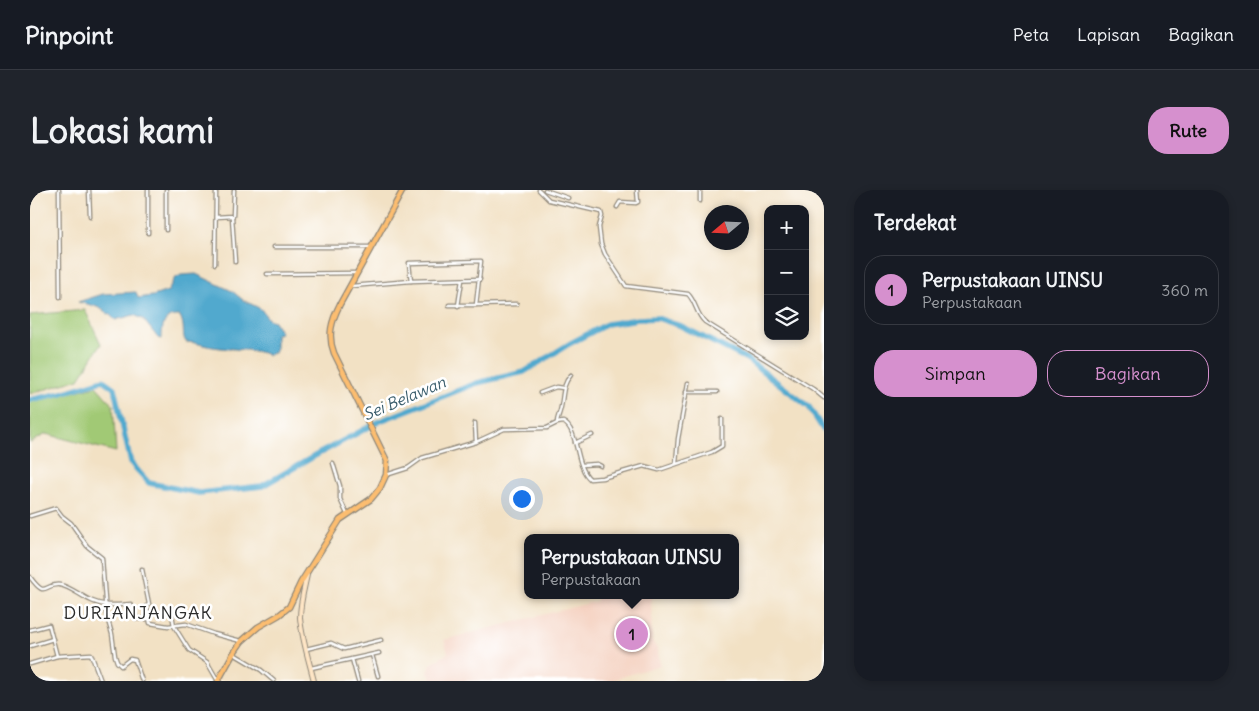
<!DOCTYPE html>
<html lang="id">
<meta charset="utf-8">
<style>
:root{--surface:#171b24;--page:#20242c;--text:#f1f3f6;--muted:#9ea1a6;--line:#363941;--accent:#d690ce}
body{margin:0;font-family:Delius,sans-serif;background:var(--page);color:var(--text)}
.controls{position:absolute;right:15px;top:15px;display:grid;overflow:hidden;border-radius:10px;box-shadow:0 2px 8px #0003}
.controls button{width:45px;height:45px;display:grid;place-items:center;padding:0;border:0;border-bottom:1px solid var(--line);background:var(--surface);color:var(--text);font:25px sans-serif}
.compass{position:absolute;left:674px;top:15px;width:45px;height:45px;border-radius:50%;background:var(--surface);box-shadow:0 2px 8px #0003;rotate:251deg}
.you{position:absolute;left:491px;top:308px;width:18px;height:18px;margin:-12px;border:4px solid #fff;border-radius:50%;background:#1a73e8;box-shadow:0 0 0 8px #1a73e833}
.badge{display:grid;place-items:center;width:32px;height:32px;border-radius:50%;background:var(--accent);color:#111;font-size:16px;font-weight:700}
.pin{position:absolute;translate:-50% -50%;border:2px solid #fff;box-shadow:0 1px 5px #0006}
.popup{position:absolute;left:494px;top:344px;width:215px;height:65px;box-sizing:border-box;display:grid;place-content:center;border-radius:10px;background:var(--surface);filter:drop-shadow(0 1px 4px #0005);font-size:16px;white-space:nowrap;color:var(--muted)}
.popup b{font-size:19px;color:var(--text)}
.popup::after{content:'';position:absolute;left:50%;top:100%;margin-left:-10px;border:10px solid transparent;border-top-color:var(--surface)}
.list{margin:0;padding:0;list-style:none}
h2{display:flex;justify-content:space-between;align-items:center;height:65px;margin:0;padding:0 20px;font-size:21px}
h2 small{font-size:16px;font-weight:400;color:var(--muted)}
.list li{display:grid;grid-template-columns:32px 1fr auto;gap:15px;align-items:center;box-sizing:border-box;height:70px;margin:0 10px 10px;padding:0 10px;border:1px solid var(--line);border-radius:20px}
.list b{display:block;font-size:19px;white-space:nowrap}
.list p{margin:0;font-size:16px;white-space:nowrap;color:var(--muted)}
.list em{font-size:16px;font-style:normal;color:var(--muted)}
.actions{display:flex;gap:10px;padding:15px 20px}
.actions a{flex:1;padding:11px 0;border:1px solid var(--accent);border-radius:20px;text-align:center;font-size:18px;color:var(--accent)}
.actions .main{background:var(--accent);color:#111}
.icon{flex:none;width:28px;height:28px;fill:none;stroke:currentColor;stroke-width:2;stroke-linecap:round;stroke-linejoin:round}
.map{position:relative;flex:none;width:794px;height:491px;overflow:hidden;border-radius:20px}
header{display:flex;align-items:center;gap:30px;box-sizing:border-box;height:70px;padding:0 25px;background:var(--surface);border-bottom:1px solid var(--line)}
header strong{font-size:24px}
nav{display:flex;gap:28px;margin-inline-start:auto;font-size:18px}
.intro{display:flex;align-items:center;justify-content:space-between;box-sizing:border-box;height:120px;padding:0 30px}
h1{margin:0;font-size:35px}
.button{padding:12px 22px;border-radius:20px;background:var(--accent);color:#111;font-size:18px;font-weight:700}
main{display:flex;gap:30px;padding:0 30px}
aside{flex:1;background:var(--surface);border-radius:20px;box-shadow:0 2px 8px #0003}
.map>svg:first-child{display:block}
</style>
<header>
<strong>Pinpoint</strong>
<nav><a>Peta</a><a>Lapisan</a><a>Bagikan</a></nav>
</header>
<div class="intro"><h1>Lokasi kami</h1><a class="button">Rute</a></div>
<main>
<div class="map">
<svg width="794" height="491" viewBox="0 0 794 491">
<rect width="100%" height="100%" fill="#fff"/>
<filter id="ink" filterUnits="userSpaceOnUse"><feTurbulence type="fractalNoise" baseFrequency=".02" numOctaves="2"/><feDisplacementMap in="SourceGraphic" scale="10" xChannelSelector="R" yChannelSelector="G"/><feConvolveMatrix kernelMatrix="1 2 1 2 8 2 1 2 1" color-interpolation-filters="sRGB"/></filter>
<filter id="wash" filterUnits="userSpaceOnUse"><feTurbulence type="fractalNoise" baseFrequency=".0096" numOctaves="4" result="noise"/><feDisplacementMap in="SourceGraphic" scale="20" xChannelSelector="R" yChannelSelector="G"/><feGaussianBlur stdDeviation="1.12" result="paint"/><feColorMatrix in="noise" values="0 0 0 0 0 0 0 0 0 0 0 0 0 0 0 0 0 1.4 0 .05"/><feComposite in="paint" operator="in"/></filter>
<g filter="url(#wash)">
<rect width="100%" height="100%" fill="#f2e1c4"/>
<polygon fill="#f5d3c2" points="566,405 591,405 592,408 608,405 621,405 622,451 628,460 630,475 579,491 403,491 398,483 401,474 418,463 414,450 567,411"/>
<g fill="#a1c975" stroke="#667a50">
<polygon points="55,120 71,154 49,189 0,204 0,125"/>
<polygon points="66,196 83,215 86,262 16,244 0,253 0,212"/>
</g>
<path fill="#51a9ce" stroke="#3e6a7c" d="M166,84l36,17 11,9 18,9 7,10 6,2 7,12 -5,1v17l-7,4c-18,-7 -37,-5 -56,-8 -9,-1 -17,-5 -27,-5 -5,-7 0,-15 -6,-26 -17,-1 -18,10 -18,23l-4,-1 -15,-19 -9,-4 -19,5c-11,-12 -21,-15 -37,-18l25,-8 33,-2 2,6 15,-2 15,-5 6,-12 7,-4z"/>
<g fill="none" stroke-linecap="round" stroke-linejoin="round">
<polyline stroke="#51a9ce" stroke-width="5.5" points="0,210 32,203 73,190 84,198 101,273 119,293 169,303 232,296 290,263 350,231 447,193 494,182 539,154 577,134 608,129 627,128 651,136 717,169 779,217 794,241"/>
</g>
</g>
<g filter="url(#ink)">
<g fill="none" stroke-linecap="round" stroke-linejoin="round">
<defs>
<g id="street">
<polyline points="29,0 30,107"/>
<polyline points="59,0 60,26"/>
<polyline points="118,0 118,43"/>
<path d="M509,0l10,10 52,12 1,4 -3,11 2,17 4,10 21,32 62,8c8,8 8,20 17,28l108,67 11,9"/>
<polyline points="515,0 538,8"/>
<polyline points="670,11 670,0"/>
<polyline points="587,17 590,12 606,13 608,12 607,0"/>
<polyline points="186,27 203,26 204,0"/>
<polyline points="202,27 205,72"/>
<polyline points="136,40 136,0"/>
<polyline points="244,57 341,57"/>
<polyline points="185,74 186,0"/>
<polyline points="237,84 327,83"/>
<polyline points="381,91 379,73 451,71 446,115 419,115"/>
<polyline points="322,96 381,91 450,89"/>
<polyline points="446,115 487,114"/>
<polyline points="428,116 432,90"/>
<polyline points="656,202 687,202"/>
<polyline points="510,203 526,197 533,198"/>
<polyline points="445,233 446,252"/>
<path d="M527,233c0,-5 2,-8 3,-12 4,-14 1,-25 11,-36"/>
<polyline points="545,253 562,245"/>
<polyline points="303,273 310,296 310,309 317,324"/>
<polyline points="646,273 648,249 658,193"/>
<polyline points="552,275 567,274 571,276"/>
<path d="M356,285l22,-7 14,-10 54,-16 28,-13 43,-1 10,-5 6,-1c16,7 12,45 27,57l12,-1 42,-12 15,4 53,-18 10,-6v-27"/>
<polyline points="0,326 26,318 32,326 41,333 57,356 72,368 76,424 82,444 85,466 87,472 91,476 100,469 105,470 112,491"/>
<polyline points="112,379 119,414 117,416 120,433 138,436 156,434 184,444 211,451"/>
<path d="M0,387c17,23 13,6 30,8 11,2 22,12 32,16 13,6 25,4 39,3l6,15h11"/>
<polyline points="141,418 144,436 159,460 177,472 188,491"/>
<polyline points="0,440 19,435 27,466"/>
<polyline points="0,456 23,449"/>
<polyline points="276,459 301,453 314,459 351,450"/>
<polyline points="204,464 231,480 244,491"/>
<polyline points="342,465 348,486"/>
<polyline points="322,469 328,491"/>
<polyline points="0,474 27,466 61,464 71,491"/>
<polyline points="281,478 349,463"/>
</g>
<path id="secondary" d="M277,385c-3,14 -7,28 -7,43 2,21 9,43 14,63"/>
<path id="primary" d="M188,491l15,-27 9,-13 16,-14 21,-12 10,-8 12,-25 39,-62 31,-21 9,-11 6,-13 1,-14 -53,-108c-7,-18 -2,-33 6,-49l63,-114"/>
</defs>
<use href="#street" stroke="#8e8678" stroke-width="5"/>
<use href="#secondary" stroke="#8e8678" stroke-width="6"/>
<use href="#primary" stroke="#8e8678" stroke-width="7"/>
<use href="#street" stroke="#fff" stroke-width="2.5"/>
<use href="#secondary" stroke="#fee5c5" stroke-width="4"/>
<use href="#primary" stroke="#fcbd6f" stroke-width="4.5"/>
</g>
</g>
<g text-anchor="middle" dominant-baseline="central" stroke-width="5" stroke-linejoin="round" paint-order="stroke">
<g font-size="16" font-style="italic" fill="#3a5d6c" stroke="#fff">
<text transform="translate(374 208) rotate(-23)">Sei Belawan</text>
</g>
<g font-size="18" letter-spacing="1" fill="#2b2b2b" stroke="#fff">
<text x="108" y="422">DURIANJANGAK</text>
</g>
</g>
</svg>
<div class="controls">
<button>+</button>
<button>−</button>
<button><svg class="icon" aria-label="layers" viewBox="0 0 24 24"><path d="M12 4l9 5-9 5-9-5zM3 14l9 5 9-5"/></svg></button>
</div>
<svg class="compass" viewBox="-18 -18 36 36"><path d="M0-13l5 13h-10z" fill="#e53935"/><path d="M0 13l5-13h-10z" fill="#9ea1a6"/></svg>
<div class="you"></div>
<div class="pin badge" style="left:602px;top:444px">1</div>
<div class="popup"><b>Perpustakaan UINSU</b>Perpustakaan</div>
</div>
<aside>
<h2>Terdekat<small></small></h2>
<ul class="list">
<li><span class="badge">1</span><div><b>Perpustakaan UINSU</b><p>Perpustakaan</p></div><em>360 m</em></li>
</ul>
<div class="actions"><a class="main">Simpan</a><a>Bagikan</a></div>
</aside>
</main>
